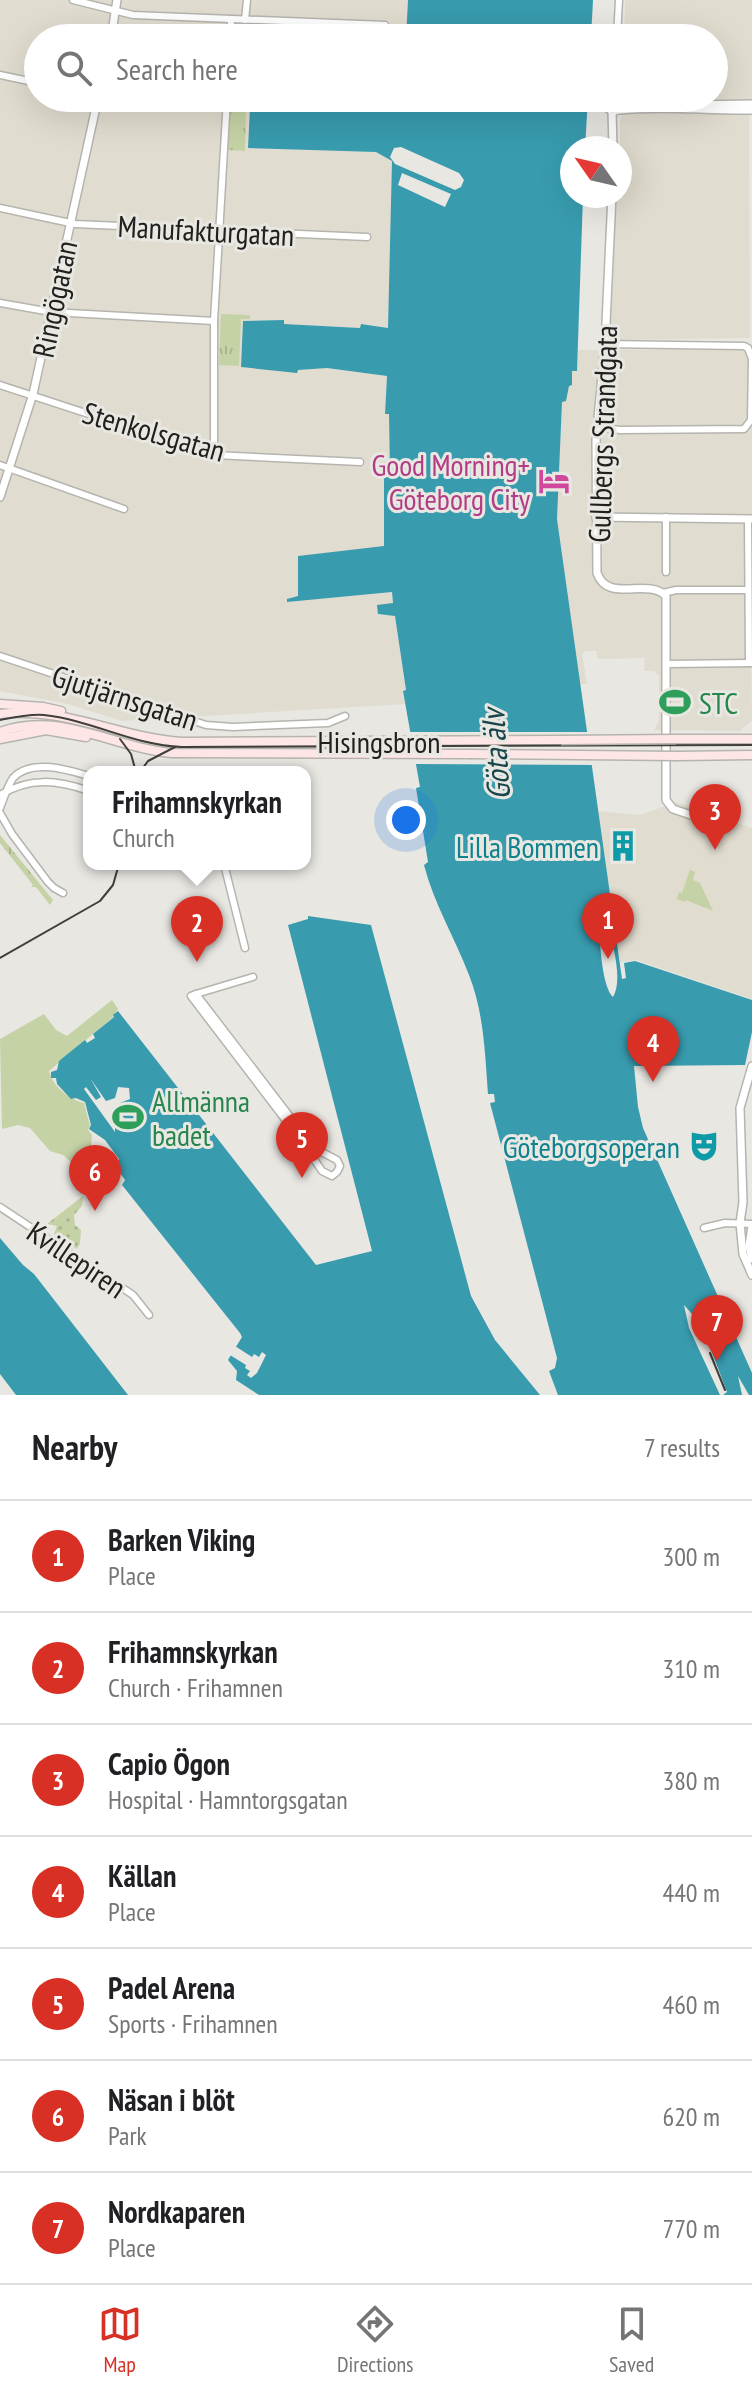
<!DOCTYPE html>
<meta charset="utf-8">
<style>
:root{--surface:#fff;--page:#f2f2f2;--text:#202124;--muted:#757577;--line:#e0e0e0;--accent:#d93025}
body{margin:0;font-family:"PT Sans Narrow",sans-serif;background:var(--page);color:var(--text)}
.compass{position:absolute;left:560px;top:136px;width:72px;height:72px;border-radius:50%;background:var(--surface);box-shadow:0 8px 32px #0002;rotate:304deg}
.you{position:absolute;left:406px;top:820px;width:28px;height:28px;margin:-20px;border:6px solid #fff;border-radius:50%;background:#1a73e8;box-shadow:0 0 0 12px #1a73e833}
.badge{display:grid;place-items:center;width:52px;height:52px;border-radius:50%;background:var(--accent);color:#fff;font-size:26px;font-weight:700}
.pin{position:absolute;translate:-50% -66px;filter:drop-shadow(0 2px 4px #0008)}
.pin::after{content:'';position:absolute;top:42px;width:28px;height:24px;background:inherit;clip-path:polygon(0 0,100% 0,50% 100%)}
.popup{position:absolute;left:83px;top:766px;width:228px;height:104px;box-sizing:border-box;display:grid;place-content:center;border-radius:16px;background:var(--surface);filter:drop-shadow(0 2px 6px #0005);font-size:26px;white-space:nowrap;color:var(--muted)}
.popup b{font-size:30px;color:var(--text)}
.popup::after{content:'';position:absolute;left:50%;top:100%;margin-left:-16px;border:16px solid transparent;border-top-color:var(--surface)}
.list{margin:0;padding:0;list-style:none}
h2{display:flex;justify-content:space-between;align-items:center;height:104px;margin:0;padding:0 32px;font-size:34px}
h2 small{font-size:26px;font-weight:400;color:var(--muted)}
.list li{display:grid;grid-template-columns:52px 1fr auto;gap:24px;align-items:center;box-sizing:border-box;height:112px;padding:0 32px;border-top:2px solid var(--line)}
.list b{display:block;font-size:30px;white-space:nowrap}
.list p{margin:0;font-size:26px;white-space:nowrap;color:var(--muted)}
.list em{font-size:26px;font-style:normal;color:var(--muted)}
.icon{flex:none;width:44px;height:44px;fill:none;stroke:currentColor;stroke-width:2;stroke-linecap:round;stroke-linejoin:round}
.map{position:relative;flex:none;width:752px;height:1395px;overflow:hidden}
.search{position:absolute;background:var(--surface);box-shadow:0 8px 32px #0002;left:24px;right:24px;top:24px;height:88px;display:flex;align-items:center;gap:20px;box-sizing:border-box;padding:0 28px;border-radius:44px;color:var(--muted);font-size:30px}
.sheet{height:888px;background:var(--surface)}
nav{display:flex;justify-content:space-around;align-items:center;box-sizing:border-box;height:112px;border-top:2px solid var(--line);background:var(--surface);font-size:22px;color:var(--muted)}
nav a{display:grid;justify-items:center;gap:4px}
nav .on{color:var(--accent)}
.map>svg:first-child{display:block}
</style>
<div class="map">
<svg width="752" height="1395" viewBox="0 0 752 1395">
<defs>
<pattern id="grass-tufts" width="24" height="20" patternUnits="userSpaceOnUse" patternTransform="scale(2)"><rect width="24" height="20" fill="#c5d2a6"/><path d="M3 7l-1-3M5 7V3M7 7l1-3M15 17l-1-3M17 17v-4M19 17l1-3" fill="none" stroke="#a9b48e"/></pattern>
<pattern id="garden-dots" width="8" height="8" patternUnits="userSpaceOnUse" patternTransform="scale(2)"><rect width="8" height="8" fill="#c5d2a6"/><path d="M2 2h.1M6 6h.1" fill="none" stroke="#a9b48e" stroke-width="1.8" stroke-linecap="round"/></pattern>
</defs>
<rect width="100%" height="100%" fill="#e9e7e2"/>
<g fill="#e0dccf">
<polygon points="0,0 408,0 406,38 38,38 38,98 404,98 403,107 400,110 282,105 393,161 388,328 361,324 360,328 284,324 284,321 243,321 241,366 298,370 326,368 387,376 385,413 389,414 390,474 384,475 384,547 298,556 298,596 287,599 288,602 392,592 393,603 378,615 395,615 406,691 403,692 405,704 122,721 68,704 0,691"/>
<polygon points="625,0 752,0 752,97 749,101 750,338 616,340 610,334 617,196 620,196 620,122 627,98 714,98 714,38 624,38"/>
<polygon points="743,349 748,353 749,420 752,423 752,548 750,562 752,720 740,731 654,730 659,720 659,676 654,671 644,671 645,658 598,659 596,651 585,651 582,654 587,684 580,684 557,519 562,401 572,371 577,370 577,350"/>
<polygon points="676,802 752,828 752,999 636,960 620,962 598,811 640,815"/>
</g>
<g fill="url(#grass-tufts)">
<polygon points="229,98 234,98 234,105 246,106 245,151 228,150"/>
<polygon points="221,314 250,315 250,319 241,319 239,366 219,365"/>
<polygon points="0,835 53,900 50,905 36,887 31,887 33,885 0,843"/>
</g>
<g fill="#c5d2a6">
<polygon points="690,870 695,872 693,880 700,883 713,911 686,900 684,902 677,899 679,892 682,893"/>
<path d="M112,1000l6,9 -5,8 -64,54c4,16 20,28 35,32l6,23 -2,4 4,5 -1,10 18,27 -15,11 -31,-28 -13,-4 -20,-23 -12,-3 -16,4 -2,-90 44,-25 12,16 11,6z"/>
</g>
<polygon fill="url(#garden-dots)" points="83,1196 82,1206 74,1215 75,1225 81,1230 80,1244 77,1249 54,1234 57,1226 47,1224"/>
<g fill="#389bae" fill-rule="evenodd">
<polygon points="408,0 593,0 591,38 406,38"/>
<path d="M404,98h184l-3,50h-13v48h11l-6,175h-5v14l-3,1 -3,15 -4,1 -5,117 65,460 4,-1 -2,-15 11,-2 117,39v32l-7,33 -111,1 4,41 5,21 109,245v22h-3l-11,-19 4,19h-19l4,-3c-11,-28 -22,-66 -43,-87l5,23 31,67h-162l-9,-24 6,-3 2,-10 -67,-255 5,-1 -1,-8h-6c-3,-40 -4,-81 -19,-119 -14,-37 -35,-71 -45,-110l4,-3 -12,-74 4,-1 -17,-96 3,-1 -11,-74 -17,-2 -1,-9 16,-2 -1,-11 -105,10v-3l11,-3v-40l86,-10v-71l6,-1 -1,-60h-4l2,-38 -60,-8 -29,2 -1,3 -56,-6 2,-46 41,-1v4l76,4 1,-4 27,4 4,-167 -16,-9 -128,-4 2,-40h20v-4l130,6 3,-3zM401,147l58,26 5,7 -3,7 -6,3 -60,-26 -5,-7 4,-9zM402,173l49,21 -6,13 -47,-22zM604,921l5,7c4,19 14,52 4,69 -11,-10 -14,-57 -13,-72z"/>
<polygon points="308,916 371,925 471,1296 495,1340 540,1395 259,1395 236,1380 237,1371 228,1360 242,1337 240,1333 122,1185 125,1180 116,1167 119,1159 105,1140 89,1129 91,1125 85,1102 76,1098 71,1099 57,1084 56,1078 51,1078 51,1072 57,1070 59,1061 85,1040 87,1043 95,1038 93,1034 114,1017 113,1015 118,1011 316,1265 372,1251 288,925 308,919"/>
<polygon points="0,1238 23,1265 34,1274 128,1395 16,1395 0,1374"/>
</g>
<g fill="#e9e7e2">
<polygon points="408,732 591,732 595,765 412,764"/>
<polygon points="90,1078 106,1101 115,1098 118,1087 129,1088 130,1099 120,1103 139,1121 123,1108 119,1112 132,1127 112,1108 119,1124 115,1127 115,1132 84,1089 86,1087 96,1100 101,1097"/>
<polygon points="235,1346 252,1357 254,1354 259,1357 262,1352 266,1355 257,1373 251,1378 247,1375 250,1371 245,1368 246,1365 230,1355"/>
</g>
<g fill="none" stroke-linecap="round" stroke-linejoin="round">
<defs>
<g id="minor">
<polyline points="73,0 133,15 385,25"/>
<polyline points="245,20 247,0"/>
<polyline points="230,38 231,20"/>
<polyline points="617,38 619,0"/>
<polyline points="0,75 38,83"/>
<polyline points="114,98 227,103"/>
<polyline points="0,208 75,224 367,237"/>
<polyline points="0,303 51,312 214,321"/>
<polyline points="0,385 214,455 360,462"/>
<polyline points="597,427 620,430 744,429 751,420 752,359 748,348 744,346 605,344"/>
<polyline points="214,455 214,321 227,98"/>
<polyline points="0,465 124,509"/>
<polyline points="748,519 749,663"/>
<polyline points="666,572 666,517"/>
<polyline points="663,593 676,590 747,590"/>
<polyline points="0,656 206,725 233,727 328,723 345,716"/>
<polyline points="667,664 751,663"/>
<path d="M0,795c30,-18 57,-15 89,-4"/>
<path d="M0,808c3,-8 8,-23 13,-30 18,-20 55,-8 76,-2"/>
<polyline points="0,813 12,834 48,882 54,888 63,893"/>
<polyline points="224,864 245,948"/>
<polygon points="196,994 314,1148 337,1160 340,1166 337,1172 332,1176 322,1171 303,1143 197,1004 191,996"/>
<polyline points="196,994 253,977"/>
<polyline points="0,1207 133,1295 149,1315"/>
<polyline points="704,1228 725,1223 752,1224"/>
</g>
<g id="tertiary">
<polyline points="111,38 117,0"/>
<polyline points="606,98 606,107 613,112 622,108 623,98"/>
<polyline points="686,108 692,105 752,104"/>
<path d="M620,110c44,-5 87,1 132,0"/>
<polyline points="612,111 613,148"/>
<path d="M612,196l-7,148 -9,96 1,133c11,31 50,4 69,23v204l7,9 30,10"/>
<polyline points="0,497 33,394 98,98"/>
<polyline points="596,517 752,519"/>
<polyline points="752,1066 740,1108 743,1202 740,1223 743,1254 752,1275"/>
<polyline points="752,1226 749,1246 752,1259"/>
</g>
<g id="secondary">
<polyline points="0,704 43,707 61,711"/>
<path d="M0,714c64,-8 119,24 182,28l379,-2"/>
<path d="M0,732c60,-22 113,16 172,21l298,1"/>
<polyline points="0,739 46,730 86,737"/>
<polyline points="676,739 752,739"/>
<polyline points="677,756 752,755"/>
</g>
</defs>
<use href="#minor" stroke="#b5b4af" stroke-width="9"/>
<use href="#tertiary" stroke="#b5b4af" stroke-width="10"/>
<use href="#secondary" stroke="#b5b4af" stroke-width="11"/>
<use href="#minor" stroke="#fff" stroke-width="6"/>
<use href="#tertiary" stroke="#fff" stroke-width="7"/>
<use href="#secondary" stroke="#fee6e6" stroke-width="8"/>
<g stroke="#403f3c" stroke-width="2">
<path d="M0,720c15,-3 29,-6 44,-5 47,5 89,30 137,32l571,-2"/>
<polyline points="120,739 131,754 136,772"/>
<polyline points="140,772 148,761 175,747"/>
<polyline points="0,958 100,901 113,885 119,864"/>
</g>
<polyline stroke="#403f3c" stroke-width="2" points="710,1353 725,1390"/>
<defs>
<g id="secondary-bridge">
<polyline points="561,740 676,739"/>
<polyline points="470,754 677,756"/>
</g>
</defs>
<use href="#secondary-bridge" stroke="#b5b4af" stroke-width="11" stroke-linecap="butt"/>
<use href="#secondary-bridge" stroke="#fee6e6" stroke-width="8"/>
</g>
<defs>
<symbol id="hotel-bare" viewBox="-9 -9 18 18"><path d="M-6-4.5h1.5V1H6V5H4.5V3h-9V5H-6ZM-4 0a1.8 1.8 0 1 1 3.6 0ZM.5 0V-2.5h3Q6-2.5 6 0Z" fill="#d1479c" stroke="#e9e7e2" stroke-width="2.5" paint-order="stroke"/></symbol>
<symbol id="stadium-bare" viewBox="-9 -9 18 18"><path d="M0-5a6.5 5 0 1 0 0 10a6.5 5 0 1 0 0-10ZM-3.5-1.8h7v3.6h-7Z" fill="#2e9e5b" stroke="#e9e7e2" stroke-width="2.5" paint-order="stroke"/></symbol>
<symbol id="building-bare" viewBox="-9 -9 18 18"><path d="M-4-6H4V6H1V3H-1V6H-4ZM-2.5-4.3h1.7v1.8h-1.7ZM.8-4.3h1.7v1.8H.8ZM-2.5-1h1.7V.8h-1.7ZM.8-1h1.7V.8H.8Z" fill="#0f9aa8" stroke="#e9e7e2" stroke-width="2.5" paint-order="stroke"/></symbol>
<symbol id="theatre-bare" viewBox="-9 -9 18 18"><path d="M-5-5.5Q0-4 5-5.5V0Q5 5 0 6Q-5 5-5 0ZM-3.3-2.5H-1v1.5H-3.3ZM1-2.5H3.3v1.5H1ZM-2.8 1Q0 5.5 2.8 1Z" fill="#0f9aa8" stroke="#e9e7e2" stroke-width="2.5" paint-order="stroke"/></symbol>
</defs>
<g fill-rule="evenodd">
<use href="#hotel-bare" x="532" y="459" width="44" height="44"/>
<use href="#stadium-bare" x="653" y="680" width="44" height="44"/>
<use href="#building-bare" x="601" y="824" width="44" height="44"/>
<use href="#stadium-bare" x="106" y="1095" width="44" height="44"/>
<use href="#theatre-bare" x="682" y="1124" width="44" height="44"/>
</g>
<g text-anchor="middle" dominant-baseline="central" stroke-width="6" stroke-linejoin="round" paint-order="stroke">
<g font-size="30" fill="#21201e" stroke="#e9e7e2">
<text transform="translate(206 230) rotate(3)">Manufakturgatan</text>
<text transform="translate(54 299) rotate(-78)">Ringögatan</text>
<text transform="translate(154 431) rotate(16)">Stenkolsgatan</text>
<text transform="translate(602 434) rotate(-88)">Gullbergs Strandgata</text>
<text transform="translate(125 697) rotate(18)">Gjutjärnsgatan</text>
<text x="379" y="741">Hisingsbron</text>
<text transform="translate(77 1259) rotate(34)">Kvillepiren</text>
</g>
<g font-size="30" fill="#b23c85" stroke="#e9e7e2" text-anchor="end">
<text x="530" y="464">Good Morning+<tspan x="530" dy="34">Göteborg City</tspan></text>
</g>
<g font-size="30" fill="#27864d" stroke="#e9e7e2" text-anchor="start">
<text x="699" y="702">STC</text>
<text x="152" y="1100">Allmänna<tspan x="152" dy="34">badet</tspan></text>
</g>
<g font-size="30" fill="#0d838f" stroke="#e9e7e2" text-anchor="end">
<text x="599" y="846">Lilla Bommen</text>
<text x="680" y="1146">Göteborgsoperan</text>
</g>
<g font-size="32" font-style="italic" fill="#18444c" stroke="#e9e7e2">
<text transform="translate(495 755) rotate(-94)">Göta älv</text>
</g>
</g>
</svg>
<svg class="compass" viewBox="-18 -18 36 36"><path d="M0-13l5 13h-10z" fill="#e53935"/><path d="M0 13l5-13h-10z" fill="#757577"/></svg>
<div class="you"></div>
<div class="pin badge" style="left:608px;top:959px">1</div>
<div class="pin badge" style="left:197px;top:962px">2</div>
<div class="popup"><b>Frihamnskyrkan</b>Church</div>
<div class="pin badge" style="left:715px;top:850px">3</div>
<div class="pin badge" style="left:653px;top:1082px">4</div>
<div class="pin badge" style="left:302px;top:1178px">5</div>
<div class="pin badge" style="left:95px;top:1211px">6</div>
<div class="pin badge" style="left:717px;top:1361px">7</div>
<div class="search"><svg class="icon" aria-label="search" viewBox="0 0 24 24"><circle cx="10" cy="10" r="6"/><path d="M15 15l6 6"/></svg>Search here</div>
</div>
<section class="sheet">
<h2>Nearby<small>7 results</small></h2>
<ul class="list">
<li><span class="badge">1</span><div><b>Barken Viking</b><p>Place</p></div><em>300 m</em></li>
<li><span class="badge">2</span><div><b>Frihamnskyrkan</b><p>Church · Frihamnen</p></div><em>310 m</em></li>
<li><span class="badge">3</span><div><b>Capio Ögon</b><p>Hospital · Hamntorgsgatan</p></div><em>380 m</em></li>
<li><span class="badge">4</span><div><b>Källan</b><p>Place</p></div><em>440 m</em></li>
<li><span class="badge">5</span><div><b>Padel Arena</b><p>Sports · Frihamnen</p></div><em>460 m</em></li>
<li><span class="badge">6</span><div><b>Näsan i blöt</b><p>Park</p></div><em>620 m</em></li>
<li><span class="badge">7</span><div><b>Nordkaparen</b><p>Place</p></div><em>770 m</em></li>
</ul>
</section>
<nav>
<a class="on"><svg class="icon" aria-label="map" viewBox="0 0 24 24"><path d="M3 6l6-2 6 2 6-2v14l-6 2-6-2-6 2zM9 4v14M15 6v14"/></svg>Map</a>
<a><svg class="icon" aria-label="directions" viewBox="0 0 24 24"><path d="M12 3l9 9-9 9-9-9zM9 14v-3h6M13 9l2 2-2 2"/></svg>Directions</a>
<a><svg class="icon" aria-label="saved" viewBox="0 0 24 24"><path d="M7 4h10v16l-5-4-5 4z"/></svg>Saved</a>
</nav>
